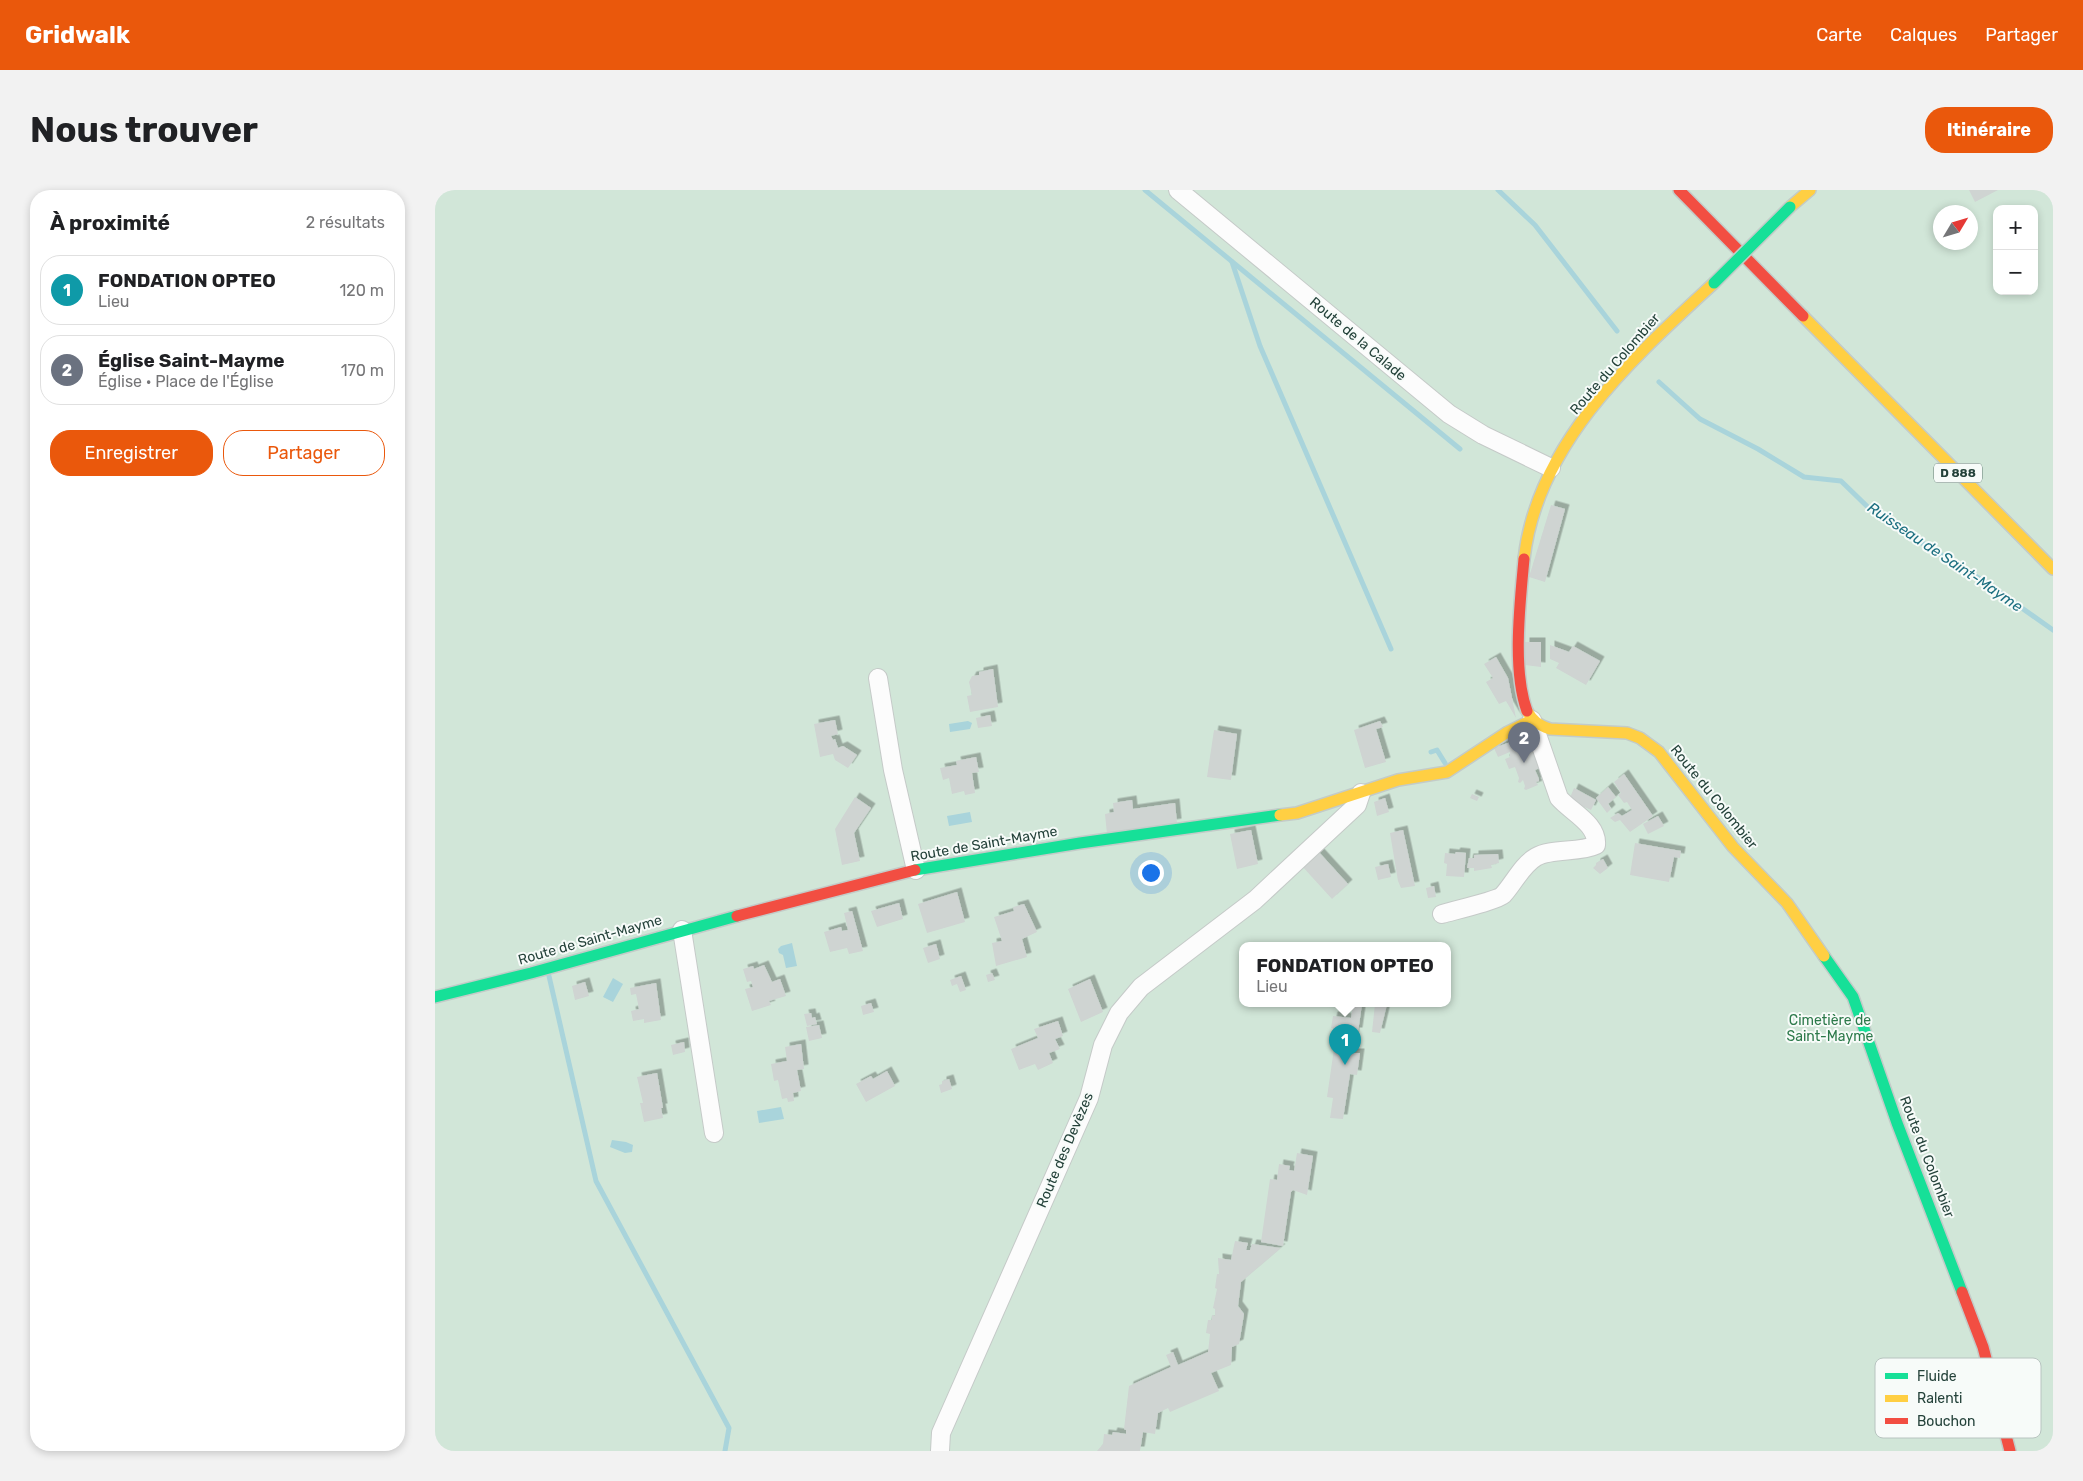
<!DOCTYPE html>
<html lang="fr">
<meta charset="utf-8">
<style>
:root{--surface:#fff;--page:#f2f2f2;--text:#202124;--muted:#757577;--line:#e0e0e0;--accent:#ea580c}
body{margin:0;font-family:Rubik,sans-serif;background:var(--page);color:var(--text)}
.controls{position:absolute;right:15px;top:15px;display:grid;overflow:hidden;border-radius:10px;box-shadow:0 2px 8px #0003}
.controls button{width:45px;height:45px;display:grid;place-items:center;padding:0;border:0;border-bottom:1px solid var(--line);background:var(--surface);color:var(--text);font:25px sans-serif}
.compass{position:absolute;left:1498px;top:15px;width:45px;height:45px;border-radius:50%;background:var(--surface);box-shadow:0 2px 8px #0003;rotate:52deg}
.you{position:absolute;left:715px;top:682px;width:18px;height:18px;margin:-12px;border:4px solid #fff;border-radius:50%;background:#1a73e8;box-shadow:0 0 0 8px #1a73e833}
.badge{display:grid;place-items:center;width:32px;height:32px;border-radius:50%;background:var(--accent);color:#fff;font-size:16px;font-weight:700}
.pin{position:absolute;translate:-50% -41px;filter:drop-shadow(0 1px 2px #0008)}
.pin::after{content:'';position:absolute;top:26px;width:18px;height:15px;background:inherit;clip-path:polygon(0 0,100% 0,50% 100%)}
.popup{position:absolute;left:804px;top:752px;width:212px;height:65px;box-sizing:border-box;display:grid;place-content:center;border-radius:10px;background:var(--surface);filter:drop-shadow(0 1px 4px #0005);font-size:16px;white-space:nowrap;color:var(--muted)}
.popup b{font-size:19px;color:var(--text)}
.popup::after{content:'';position:absolute;left:50%;top:100%;margin-left:-10px;border:10px solid transparent;border-top-color:var(--surface)}
.list{margin:0;padding:0;list-style:none}
h2{display:flex;justify-content:space-between;align-items:center;height:65px;margin:0;padding:0 20px;font-size:21px}
h2 small{font-size:16px;font-weight:400;color:var(--muted)}
.list li{display:grid;grid-template-columns:32px 1fr auto;gap:15px;align-items:center;box-sizing:border-box;height:70px;margin:0 10px 10px;padding:0 10px;border:1px solid var(--line);border-radius:20px}
.list b{display:block;font-size:19px;white-space:nowrap}
.list p{margin:0;font-size:16px;white-space:nowrap;color:var(--muted)}
.list em{font-size:16px;font-style:normal;color:var(--muted)}
.actions{display:flex;gap:10px;padding:15px 20px}
.actions a{flex:1;padding:11px 0;border:1px solid var(--accent);border-radius:20px;text-align:center;font-size:18px;color:var(--accent)}
.actions .main{background:var(--accent);color:#fff}
.map{position:relative;flex:none;width:1618px;height:1261px;overflow:hidden;border-radius:20px}
header{display:flex;align-items:center;gap:30px;box-sizing:border-box;height:70px;padding:0 25px;background:var(--accent);color:#fff}
header strong{font-size:24px}
nav{display:flex;gap:28px;margin-inline-start:auto;font-size:18px}
.intro{display:flex;align-items:center;justify-content:space-between;box-sizing:border-box;height:120px;padding:0 30px}
h1{margin:0;font-size:35px}
.button{padding:12px 22px;border-radius:20px;background:var(--accent);color:#fff;font-size:18px;font-weight:700}
main{display:flex;gap:30px;padding:0 30px}
aside{flex:1;background:var(--surface);border-radius:20px;box-shadow:0 2px 8px #0003}
.map>svg:first-child{display:block}
</style>
<header>
<strong>Gridwalk</strong>
<nav><a>Carte</a><a>Calques</a><a>Partager</a></nav>
</header>
<div class="intro"><h1>Nous trouver</h1><a class="button">Itinéraire</a></div>
<main>
<aside>
<h2>À proximité<small>2 résultats</small></h2>
<ul class="list">
<li><span class="badge" style="background:#0f9aa8">1</span><div><b>FONDATION OPTEO</b><p>Lieu</p></div><em>120 m</em></li>
<li><span class="badge" style="background:#6b7280">2</span><div><b>Église Saint-Mayme</b><p>Église · Place de l'Église</p></div><em>170 m</em></li>
</ul>
<div class="actions"><a class="main">Enregistrer</a><a>Partager</a></div>
</aside>
<div class="map">
<svg width="1618" height="1261" viewBox="0 0 1618 1261">
<defs>
<filter id="shadow"><feDropShadow dx="4.5" dy="-4.5" stdDeviation="0" flood-color="#0004"/></filter>
</defs>
<rect width="100%" height="100%" fill="#e8edeb"/>
<path fill="#d1e6d8" fill-rule="evenodd" d="M0,0h1618v1261h-1618zM1562,19h37v82h-37zM1506,22h30v30h-30zM808,756h204v58h-204z"/>
<g fill="#a9d4db">
<polygon points="533,531 537,533 535,539 515,542 514,534"/>
<polygon points="535,622 537,632 514,636 512,626"/>
<polygon points="357,753 362,776 351,778 348,765 344,763 343,759 346,756"/>
<polygon points="178,788 188,794 178,812 168,807"/>
<polygon points="346,917 349,929 324,933 322,921"/>
<polygon points="177,950 191,952 198,955 197,962 190,963 175,957"/>
</g>
<g fill="none" stroke-linecap="round" stroke-linejoin="round">
<g stroke="#a9d4db" stroke-width="5">
<polyline points="710,0 1025,259"/>
<polyline points="1063,0 1100,35 1182,141"/>
<polyline points="797,72 825,156 956,459"/>
<polyline points="1224,192 1265,229 1323,259 1369,287 1406,291 1440,324 1550,392 1618,440"/>
<polyline points="996,562 1002,560 1010,573"/>
<polyline points="114,786 161,991 294,1238 290,1261"/>
</g>
</g>
<g fill="#cfd4d2" filter="url(#shadow)">
<polygon points="1534,0 1563,0 1540,12"/>
<polygon points="1116,315 1130,319 1110,392 1094,387"/>
<polygon points="1090,452 1106,452 1106,477 1090,475"/>
<polygon points="1115,455 1134,462 1138,456 1165,471 1151,495 1121,478 1124,473 1115,469"/>
<polygon points="1061,467 1073,488 1081,528 1071,511 1064,514 1051,492 1058,488 1049,474"/>
<polygon points="558,479 563,517 535,522 532,506 537,505 534,492 537,486 544,485 544,482"/>
<polygon points="555,525 557,536 543,538 541,528"/>
<polygon points="400,530 403,544 396,546 398,550 400,549 403,558 408,556 422,565 413,578 400,570 398,564 385,567 379,534"/>
<polygon points="945,531 948,537 941,539 951,572 930,578 919,540"/>
<polygon points="779,540 802,544 796,590 772,587"/>
<polygon points="1089,547 1093,558 1100,556 1107,577 1100,580 1104,589 1104,591 1101,592 1103,595 1091,600 1089,599 1090,596 1088,590 1085,593 1083,592 1084,588 1080,577 1074,579 1070,569 1075,567 1075,562 1063,567 1059,558"/>
<polygon points="541,567 544,582 537,583 540,603 530,605 529,601 517,604 514,588 508,590 505,578 522,575 521,571"/>
<polygon points="1189,584 1218,626 1195,642 1185,630 1180,632 1175,628 1183,623 1187,626 1197,620 1192,612 1189,613 1183,605 1186,603 1179,592"/>
<polygon points="1173,597 1181,607 1173,614 1176,619 1172,623 1161,608"/>
<polygon points="1139,598 1161,610 1156,620 1134,610"/>
<polygon points="1037,604 1044,607 1042,611 1035,608"/>
<polygon points="420,607 436,618 419,643 425,671 407,675 400,639"/>
<polygon points="950,608 954,622 942,626 939,612"/>
<polygon points="697,610 698,619 740,613 742,633 672,644 670,624 679,622 678,613"/>
<polygon points="1223,626 1229,636 1213,644 1208,634"/>
<polygon points="816,640 823,674 802,679 795,644"/>
<polygon points="968,640 980,696 966,698 963,691 955,643"/>
<polygon points="1200,653 1246,661 1245,668 1239,667 1234,692 1195,685"/>
<polygon points="882,660 913,694 897,709 866,675"/>
<polygon points="1021,662 1031,663 1029,687 1011,686 1012,674 1009,673 1010,663 1020,664"/>
<polygon points="1063,664 1064,673 1056,675 1057,678 1039,681 1039,678 1032,678 1034,668 1039,668 1039,665"/>
<polygon points="1168,669 1173,678 1165,684 1158,678 1161,675 1161,673"/>
<polygon points="953,674 956,687 943,690 940,677"/>
<polygon points="999,696 1001,707 993,708 991,698"/>
<polygon points="522,702 530,732 492,743 483,714"/>
<polygon points="464,713 468,729 442,737 436,721"/>
<polygon points="589,714 602,742 587,749 592,767 561,776 557,753 567,751 559,727 579,721 578,717"/>
<polygon points="417,721 428,761 414,764 412,758 395,762 389,742 406,737 407,741 413,740 409,723"/>
<polygon points="501,754 505,769 493,773 488,758"/>
<polygon points="329,775 337,792 345,789 351,806 334,811 336,815 317,821 310,799 318,797 316,791 312,792 308,779 318,776 319,779"/>
<polygon points="557,783 560,790 553,792 551,785"/>
<polygon points="526,786 531,800 525,802 522,794 517,796 515,790"/>
<polygon points="655,789 668,822 646,832 633,799"/>
<polygon points="150,792 154,806 140,810 137,796"/>
<polygon points="221,793 226,830 209,833 209,829 198,831 196,821 204,819 201,804 196,805 195,798"/>
<polygon points="436,813 439,822 428,825 426,816"/>
<polygon points="918,814 927,814 923,842 920,842 917,863 925,863 922,885 915,884 908,929 895,928 898,908 892,907 901,845 898,844 898,838 896,838 898,826 916,828"/>
<polygon points="940,814 952,814 945,843 937,842"/>
<polygon points="376,823 377,828 380,827 382,834 372,836 369,824"/>
<polygon points="623,831 628,846 620,849 625,859 614,863 618,873 603,880 600,874 584,880 576,859 603,848 599,839"/>
<polygon points="384,835 387,848 374,851 371,837"/>
<polygon points="249,852 250,862 238,865 236,855"/>
<polygon points="366,854 369,879 362,880 366,901 358,903 359,911 353,912 352,908 347,909 343,890 339,891 336,874 352,871 350,857"/>
<polygon points="452,881 460,896 431,912 421,894 436,886 438,889"/>
<polygon points="222,883 228,918 226,918 228,928 209,932 205,913 208,913 202,887"/>
<polygon points="514,889 517,899 506,903 504,895 507,894 507,891"/>
<polygon points="862,963 878,966 872,1005 858,1000 856,1002 848,1056 826,1052 835,989 842,990 844,974 855,976 854,980 859,981"/>
<polygon points="800,1051 813,1053 811,1060 815,1060 817,1054 846,1058 806,1092 803,1116 809,1124 804,1154 797,1157 796,1175 776,1183 784,1201 735,1222 733,1218 723,1223 720,1244 708,1242 705,1261 662,1261 668,1254 669,1244 677,1245 678,1242 691,1244 691,1240 689,1239 694,1196 736,1177 731,1165 738,1162 743,1175 773,1162 775,1144 771,1143 773,1130 777,1130 777,1125 780,1126 780,1119 778,1118 782,1099 780,1098 782,1084 784,1084 783,1068 796,1070"/>
</g>
<g fill="none" stroke-linecap="round" stroke-linejoin="round">
<defs>
<g id="street">
<polyline points="743,0 1014,224 1048,245 1116,278"/>
<polyline points="443,488 458,580 481,680"/>
<path d="M1007,724c10,-3 56,-14 61,-19 11,-12 19,-30 33,-38 15,-9 44,-4 60,-12 2,-21 -25,-33 -37,-47l-27,-78"/>
<polyline points="247,740 279,943"/>
<polyline points="505,1261 506,1243 654,908 668,855 684,823 706,797 820,710 922,615 926,603"/>
</g>
<g id="fast">
<polyline points="480,680 645,653 845,625"/>
<polyline points="1389,766 1418,807 1462,933 1527,1102"/>
<polyline points="0,807 96,783 302,726"/>
</g>
<g id="slow">
<polyline points="1355,17 1375,0"/>
<polyline points="1368,126 1618,379"/>
<path d="M1089,369c13,-116 109,-201 190,-276"/>
<path d="M1092,521c6,10 11,14 23,18l77,4 13,5 19,14 74,95 54,56 37,53"/>
<polyline points="845,625 862,623 963,590 1012,582 1071,543 1097,530"/>
</g>
<g id="jam">
<polyline points="1244,0 1368,126"/>
<path d="M1089,369c-4,44 -12,111 3,152"/>
<polyline points="302,726 480,680"/>
<polyline points="1527,1102 1548,1157 1575,1261"/>
</g>
</defs>
<use href="#street" stroke="#c5cac8" stroke-width="20"/>
<use href="#fast" stroke="#c3cbc8" stroke-width="14"/>
<use href="#slow" stroke="#c3cbc8" stroke-width="14"/>
<use href="#jam" stroke="#c3cbc8" stroke-width="14"/>
<use href="#street" stroke="#fcfcfc" stroke-width="18"/>
<use href="#fast" stroke="#16e098" stroke-width="11"/>
<use href="#slow" stroke="#ffcf43" stroke-width="11"/>
<use href="#jam" stroke="#f24e42" stroke-width="11"/>
<defs>
<polyline id="fast-bridge" points="1279,93 1355,17"/>
</defs>
<use href="#fast-bridge" stroke="#c3cbc8" stroke-width="14" stroke-linecap="butt"/>
<use href="#fast-bridge" stroke="#16e098" stroke-width="11"/>
</g>
<g text-anchor="middle" dominant-baseline="central" stroke-width="4" stroke-linejoin="round" paint-order="stroke">
<rect fill="#f7fbf9" stroke="#637a73" stroke-width="1" x="1499" y="273.5" width="48" height="19" rx="4"/>
<g font-size="12" font-weight="bold" fill="#24423a">
<text x="1523" y="283">D 888</text>
</g>
<g font-size="14" fill="#24423a" stroke="#f7fbf9">
<text transform="translate(923 149) rotate(40)">Route de la Calade</text>
<text transform="translate(1180 174) rotate(-49)">Route du Colombier</text>
<text transform="translate(1279 607) rotate(51)">Route du Colombier</text>
<text transform="translate(549 654) rotate(-10)">Route de Saint-Mayme</text>
<text transform="translate(155 750) rotate(-16)">Route de Saint-Mayme</text>
<text transform="translate(630 960) rotate(-67)">Route des Devèzes</text>
<text transform="translate(1492 967) rotate(69)">Route du Colombier</text>
</g>
<g font-size="14" fill="#2d7a4b" stroke="#f7fbf9">
<text x="1395" y="830">Cimetière de<tspan x="1395" dy="16">Saint-Mayme</tspan></text>
</g>
<g font-size="15" font-style="italic" fill="#1c6f80" stroke="#f7fbf9">
<text transform="translate(1510 367) rotate(34)">Ruisseau de Saint-Mayme</text>
</g>
</g>
<rect x="1440" y="1168" width="166" height="80" rx="8" fill="#f7fbf9" stroke="#b8c4c0" stroke-width="1"/>
<rect x="1450" y="1183" width="23" height="6" fill="#16e098"/>
<rect x="1450" y="1205" width="23" height="7" fill="#ffcf43"/>
<rect x="1450" y="1228" width="23" height="6" fill="#f24e42"/>
<g font-size="14" fill="#24423a">
<text x="1482" y="1191">Fluide</text>
<text x="1482" y="1213">Ralenti</text>
<text x="1482" y="1236">Bouchon</text>
</g>
</svg>
<div class="controls">
<button>+</button>
<button>−</button>
</div>
<svg class="compass" viewBox="-18 -18 36 36"><path d="M0-13l5 13h-10z" fill="#e53935"/><path d="M0 13l5-13h-10z" fill="#757577"/></svg>
<div class="you"></div>
<div class="pin badge" style="left:910px;top:875px;background:#0f9aa8">1</div>
<div class="popup"><b>FONDATION OPTEO</b>Lieu</div>
<div class="pin badge" style="left:1089px;top:573px;background:#6b7280">2</div>
</div>
</main>
